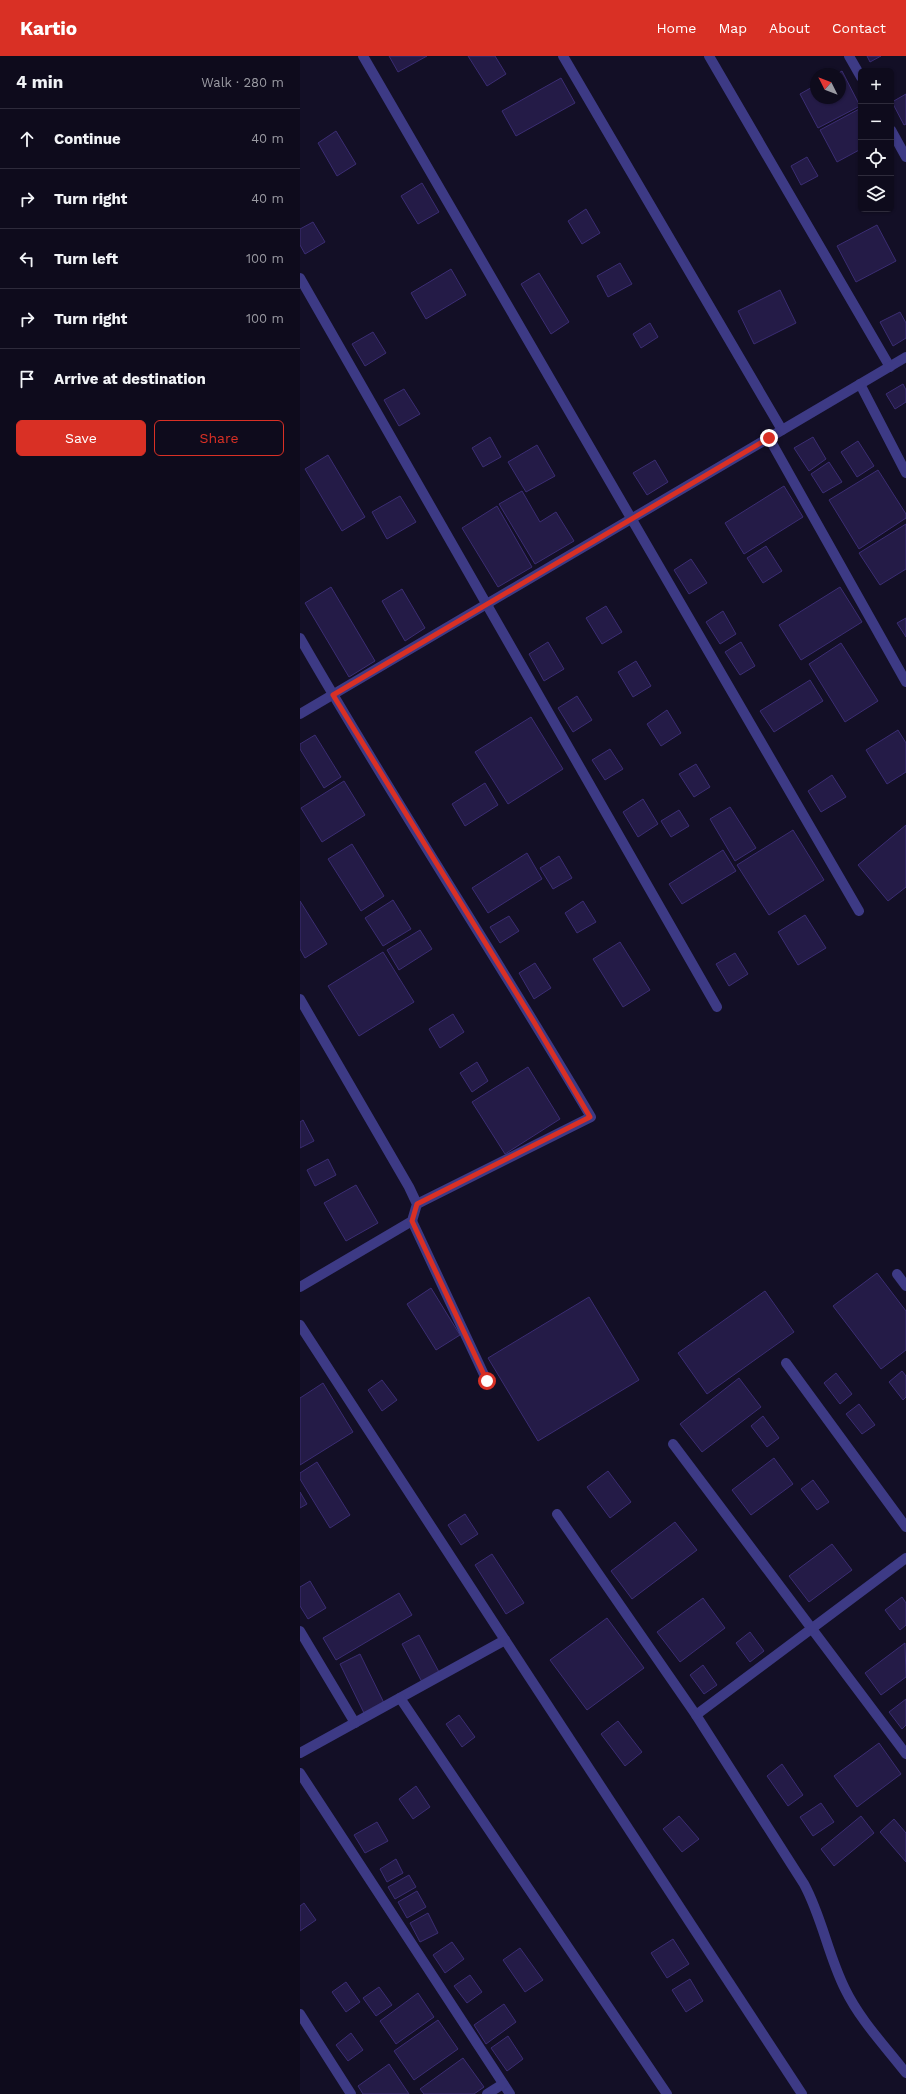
<!DOCTYPE html>
<meta charset="utf-8">
<style>
:root{--surface:#0e0b1c;--page:#1c1929;--text:#f1f3f6;--muted:#9b9ba3;--line:#2e2b3b;--accent:#d93025}
body{margin:0;font-family:"Work Sans",sans-serif;background:var(--page);color:var(--text)}
.controls{position:absolute;right:12px;top:12px;display:grid;overflow:hidden;border-radius:6px;box-shadow:0 1px 3px #0004}
.controls button{width:36px;height:36px;display:grid;place-items:center;padding:0;border:0;border-bottom:1px solid var(--line);background:var(--surface);color:var(--text);font:20px sans-serif}
.compass{position:absolute;left:510px;top:12px;width:36px;height:36px;border-radius:50%;background:var(--surface);box-shadow:0 1px 3px #0004;rotate:312deg}
.stop{position:absolute;width:12px;height:12px;margin:-9px;border:3px solid #d93025;border-radius:50%;background:#fff}
.stop.end{background:#d93025;border-color:#fff;box-shadow:0 1px 4px #0008}
.list{margin:0;padding:0;list-style:none}
h2{display:flex;justify-content:space-between;align-items:center;height:52px;margin:0;padding:0 16px;font-size:17px}
h2 small{font-size:13px;font-weight:400;color:var(--muted)}
.list li{display:grid;grid-template-columns:26px 1fr auto;gap:12px;align-items:center;box-sizing:border-box;height:60px;padding:0 16px;border-top:1px solid var(--line)}
.list b{display:block;font-size:15px;white-space:nowrap}
.list em{font-size:13px;font-style:normal;color:var(--muted)}
.actions{display:flex;gap:8px;padding:12px 16px}
.actions a{flex:1;padding:9px 0;border:1px solid var(--accent);border-radius:6px;text-align:center;font-size:14px;color:var(--accent)}
.actions .main{background:var(--accent);color:#fff}
.icon{flex:none;width:22px;height:22px;fill:none;stroke:currentColor;stroke-width:2;stroke-linecap:round;stroke-linejoin:round}
.map{position:relative;flex:none;width:606px;height:2038px;overflow:hidden}
header{display:flex;align-items:center;gap:24px;box-sizing:border-box;height:56px;padding:0 20px;background:var(--accent);color:#fff}
header strong{font-size:19px}
nav{display:flex;gap:22px;margin-inline-start:auto;font-size:14px}
main{display:flex}
aside{flex:1;background:var(--surface)}
.map>svg:first-child{display:block}
</style>
<header>
<strong>Kartio</strong>
<nav><a>Home</a><a>Map</a><a>About</a><a>Contact</a></nav>
</header>
<main>
<aside>
<h2>4 min<small>Walk · 280 m</small></h2>
<ul class="list">
<li><svg class="icon" aria-label="ahead" viewBox="0 0 24 24"><path d="M12 20V5M6 11l6-6 6 6"/></svg><div><b>Continue</b></div><em>40 m</em></li>
<li><svg class="icon" aria-label="right" viewBox="0 0 24 24"><path d="M7 20v-9h11M14 6l5 5-5 5"/></svg><div><b>Turn right</b></div><em>40 m</em></li>
<li><svg class="icon" aria-label="left" viewBox="0 0 24 24"><path d="M17 20v-9H6M10 6l-5 5 5 5"/></svg><div><b>Turn left</b></div><em>100 m</em></li>
<li><svg class="icon" aria-label="right" viewBox="0 0 24 24"><path d="M7 20v-9h11M14 6l5 5-5 5"/></svg><div><b>Turn right</b></div><em>100 m</em></li>
<li><svg class="icon" aria-label="arrive" viewBox="0 0 24 24"><path d="M6 21V4h12l-3 4 3 4H6"/></svg><div><b>Arrive at destination</b></div></li>
</ul>
<div class="actions"><a class="main">Save</a><a>Share</a></div>
</aside>
<div class="map">
<svg width="606" height="2038" viewBox="0 0 606 2038">
<rect width="100%" height="100%" fill="#130f26"/>
<g fill="#241b47" stroke="#3b2d73">
<polygon points="89,0 127,0 98,16"/>
<polygon points="168,0 195,0 206,18 187,30"/>
<polygon points="567,0 581,0 570,6"/>
<polygon points="542,15 560,50 518,72 500,38 516,29 516,42 540,42 540,18 537,18"/>
<polygon points="261,22 275,47 216,80 202,55"/>
<polygon points="606,38 606,68 604,69 592,46"/>
<polygon points="561,52 561,93 537,106 520,74"/>
<polygon points="36,75 56,108 37,120 18,87"/>
<polygon points="507,101 518,120 501,129 491,110"/>
<polygon points="122,127 139,156 118,168 101,140"/>
<polygon points="286,153 300,177 282,188 268,165"/>
<polygon points="13,166 25,186 5,198 0,189 0,173"/>
<polygon points="577,169 596,205 556,226 537,190"/>
<polygon points="320,207 332,228 308,241 297,220"/>
<polygon points="151,213 166,239 126,263 111,237"/>
<polygon points="239,217 269,266 251,278 221,228"/>
<polygon points="480,234 496,267 454,288 438,255"/>
<polygon points="600,256 606,267 606,282 593,290 580,266"/>
<polygon points="350,267 358,281 341,292 333,278"/>
<polygon points="73,276 86,297 65,310 52,288"/>
<polygon points="603,328 606,334 606,346 595,353 586,338"/>
<polygon points="104,333 120,358 99,370 84,344"/>
<polygon points="190,381 201,401 183,411 172,392"/>
<polygon points="513,381 526,403 509,415 494,392"/>
<polygon points="558,385 574,410 557,421 541,396"/>
<polygon points="237,389 255,420 226,436 208,406"/>
<polygon points="28,399 65,461 42,475 5,413"/>
<polygon points="355,404 368,426 347,439 333,417"/>
<polygon points="529,406 542,426 523,437 511,418"/>
<polygon points="578,414 606,458 606,462 559,493 529,444"/>
<polygon points="484,430 503,461 444,498 425,467"/>
<polygon points="222,435 240,466 256,456 274,485 235,508 199,448"/>
<polygon points="100,440 116,466 87,483 72,456"/>
<polygon points="197,450 232,511 198,531 162,472"/>
<polygon points="606,468 606,513 580,529 559,497"/>
<polygon points="466,490 482,515 463,527 447,502"/>
<polygon points="391,503 407,527 389,538 374,514"/>
<polygon points="31,531 75,605 49,621 5,547"/>
<polygon points="540,531 562,566 501,604 479,569"/>
<polygon points="102,533 125,572 105,585 82,545"/>
<polygon points="306,550 322,576 302,588 286,562"/>
<polygon points="423,555 436,578 420,588 406,566"/>
<polygon points="606,562 606,581 597,567"/>
<polygon points="248,586 264,613 244,625 229,598"/>
<polygon points="441,586 455,610 440,619 425,596"/>
<polygon points="541,587 578,645 545,666 509,608"/>
<polygon points="336,605 351,630 333,641 318,616"/>
<polygon points="510,624 523,645 474,676 460,655"/>
<polygon points="277,640 292,664 273,676 258,652"/>
<polygon points="367,654 381,677 361,690 347,668"/>
<polygon points="231,661 263,713 208,748 175,696"/>
<polygon points="598,674 606,687 606,716 587,728 566,694"/>
<polygon points="15,679 41,721 24,732 0,693 0,688"/>
<polygon points="310,693 323,713 305,724 292,704"/>
<polygon points="396,708 410,731 394,741 379,718"/>
<polygon points="532,719 546,741 521,756 508,735"/>
<polygon points="44,725 65,759 22,786 1,752"/>
<polygon points="185,727 198,749 165,770 152,748"/>
<polygon points="343,743 358,768 338,781 323,756"/>
<polygon points="430,751 456,792 435,805 410,763"/>
<polygon points="379,754 389,770 371,781 361,765"/>
<polygon points="606,769 606,831 588,845 558,809"/>
<polygon points="493,774 524,824 469,859 437,809"/>
<polygon points="52,788 84,840 61,855 28,803"/>
<polygon points="423,794 436,815 382,848 369,828"/>
<polygon points="227,797 242,823 188,857 172,832"/>
<polygon points="259,800 272,822 253,833 240,812"/>
<polygon points="93,844 111,873 83,890 65,862"/>
<polygon points="0,845 27,888 5,902 0,893"/>
<polygon points="283,845 296,866 277,877 265,857"/>
<polygon points="505,859 526,892 498,909 478,876"/>
<polygon points="209,860 219,875 200,887 190,871"/>
<polygon points="120,874 132,893 99,914 87,894"/>
<polygon points="320,886 350,934 323,951 293,903"/>
<polygon points="83,896 114,946 59,980 28,930"/>
<polygon points="435,897 448,918 429,930 416,908"/>
<polygon points="235,907 251,932 234,943 219,917"/>
<polygon points="153,958 164,976 140,992 129,973"/>
<polygon points="177,1006 188,1025 172,1036 160,1017"/>
<polygon points="228,1011 260,1063 205,1098 172,1046"/>
<polygon points="3,1064 14,1085 0,1092 0,1066"/>
<polygon points="28,1103 36,1119 15,1130 7,1114"/>
<polygon points="56,1129 78,1167 46,1185 24,1147"/>
<polygon points="577,1217 606,1255 606,1294 581,1313 533,1250"/>
<polygon points="131,1232 160,1279 136,1294 107,1248"/>
<polygon points="465,1235 494,1276 407,1338 378,1297"/>
<polygon points="289,1241 339,1324 238,1385 188,1302"/>
<polygon points="602,1315 606,1320 606,1341 603,1344 589,1326"/>
<polygon points="536,1317 552,1338 540,1348 524,1327"/>
<polygon points="439,1322 461,1351 402,1396 380,1368"/>
<polygon points="82,1324 97,1344 82,1355 68,1334"/>
<polygon points="23,1327 53,1376 0,1409 0,1342"/>
<polygon points="559,1348 575,1369 562,1378 546,1358"/>
<polygon points="463,1360 479,1382 467,1391 451,1370"/>
<polygon points="474,1402 493,1428 451,1459 432,1434"/>
<polygon points="17,1406 50,1459 30,1472 0,1423 0,1417"/>
<polygon points="308,1415 331,1446 310,1462 287,1431"/>
<polygon points="513,1424 529,1446 517,1454 501,1433"/>
<polygon points="0,1436 7,1448 0,1452"/>
<polygon points="165,1458 178,1478 161,1489 148,1469"/>
<polygon points="375,1466 397,1494 332,1543 311,1515"/>
<polygon points="532,1488 552,1514 509,1546 489,1520"/>
<polygon points="192,1498 224,1547 206,1558 175,1509"/>
<polygon points="10,1525 26,1552 8,1563 0,1550 0,1531"/>
<polygon points="99,1537 112,1559 36,1604 23,1582"/>
<polygon points="602,1541 606,1547 606,1569 600,1574 585,1554"/>
<polygon points="403,1542 425,1572 380,1606 357,1576"/>
<polygon points="307,1562 344,1612 287,1654 250,1604"/>
<polygon points="450,1576 464,1595 450,1606 436,1587"/>
<polygon points="119,1579 139,1616 122,1626 102,1588"/>
<polygon points="605,1587 606,1621 581,1639 565,1617"/>
<polygon points="60,1598 84,1647 64,1657 40,1608"/>
<polygon points="403,1609 417,1629 404,1638 390,1619"/>
<polygon points="606,1643 606,1669 602,1673 589,1656"/>
<polygon points="159,1659 175,1681 162,1691 146,1668"/>
<polygon points="318,1665 342,1696 325,1710 301,1678"/>
<polygon points="579,1687 601,1718 557,1751 534,1720"/>
<polygon points="482,1708 503,1739 488,1750 467,1720"/>
<polygon points="116,1730 130,1751 113,1763 99,1743"/>
<polygon points="521,1747 534,1766 513,1780 500,1761"/>
<polygon points="379,1760 399,1783 382,1796 363,1773"/>
<polygon points="561,1760 574,1777 534,1810 521,1793"/>
<polygon points="594,1763 606,1777 606,1806 580,1776"/>
<polygon points="77,1766 88,1785 65,1797 54,1779"/>
<polygon points="96,1803 103,1817 87,1826 80,1813"/>
<polygon points="109,1819 116,1831 95,1843 88,1831"/>
<polygon points="117,1835 126,1851 107,1862 98,1846"/>
<polygon points="4,1847 16,1864 0,1875 0,1850"/>
<polygon points="128,1857 138,1877 120,1886 110,1867"/>
<polygon points="373,1883 389,1908 367,1922 351,1897"/>
<polygon points="152,1886 164,1903 145,1917 133,1899"/>
<polygon points="220,1892 243,1924 225,1936 203,1904"/>
<polygon points="170,1919 182,1936 167,1947 154,1930"/>
<polygon points="390,1923 403,1945 386,1956 372,1934"/>
<polygon points="46,1926 60,1946 46,1956 32,1936"/>
<polygon points="79,1931 92,1949 76,1960 63,1942"/>
<polygon points="118,1937 134,1961 96,1988 80,1965"/>
<polygon points="204,1948 216,1966 186,1988 174,1969"/>
<polygon points="138,1964 158,1993 114,2024 94,1995"/>
<polygon points="51,1977 63,1994 48,2005 36,1989"/>
<polygon points="208,1980 223,2003 207,2015 191,1992"/>
<polygon points="163,2002 184,2031 174,2038 124,2038 120,2033"/>
<polygon points="89,2008 109,2038 63,2038 58,2030"/>
</g>
<g fill="none" stroke-linecap="round" stroke-linejoin="round">
<g stroke="#3d3a85" stroke-width="10">
<polyline points="63,0 559,855"/>
<polyline points="263,0 482,374"/>
<polyline points="409,0 590,311"/>
<polyline points="549,0 561,21"/>
<polyline points="591,74 606,101"/>
<polyline points="0,222 417,951"/>
<polyline points="560,328 606,417"/>
<polyline points="469,382 606,626"/>
<path d="M0,582c93,162 196,318 291,479l-174,87"/>
<polyline points="0,658 606,301"/>
<polyline points="0,943 109,1131 117,1148 112,1165 0,1231"/>
<polyline points="112,1165 187,1325"/>
<polyline points="597,1218 606,1230"/>
<polyline points="0,1269 205,1584 0,1697"/>
<polyline points="486,1307 606,1471"/>
<polyline points="373,1388 606,1698"/>
<path d="M257,1458l139,201 108,169c18,33 24,71 41,105 15,31 40,57 61,84"/>
<polyline points="0,1575 55,1667"/>
<polyline points="205,1584 502,2038"/>
<polyline points="100,1642 367,2038"/>
<polyline points="396,1659 606,1502"/>
<polyline points="0,1717 210,2038"/>
<polyline points="0,1958 51,2038"/>
<polyline points="187,2038 203,2028"/>
</g>
</g>
<g fill="none" stroke-linecap="round" stroke-linejoin="round">
<polyline stroke="#d93025" stroke-width="5" points="187,1325 112,1165 117,1148 290,1061 234,966 33,639 469,382"/>
</g>
</svg>
<div class="controls">
<button>+</button>
<button>−</button>
<button><svg class="icon" aria-label="locate" viewBox="0 0 24 24"><circle cx="12" cy="12" r="6"/><path d="M12 2v4M12 18v4M2 12h4M18 12h4"/></svg></button>
<button><svg class="icon" aria-label="layers" viewBox="0 0 24 24"><path d="M12 4l9 5-9 5-9-5zM3 14l9 5 9-5"/></svg></button>
</div>
<svg class="compass" viewBox="-18 -18 36 36"><path d="M0-13l5 13h-10z" fill="#e53935"/><path d="M0 13l5-13h-10z" fill="#9b9ba3"/></svg>
<div class="stop" style="left:187px;top:1325px"></div>
<div class="stop end" style="left:469px;top:382px"></div>
</div>
</main>
